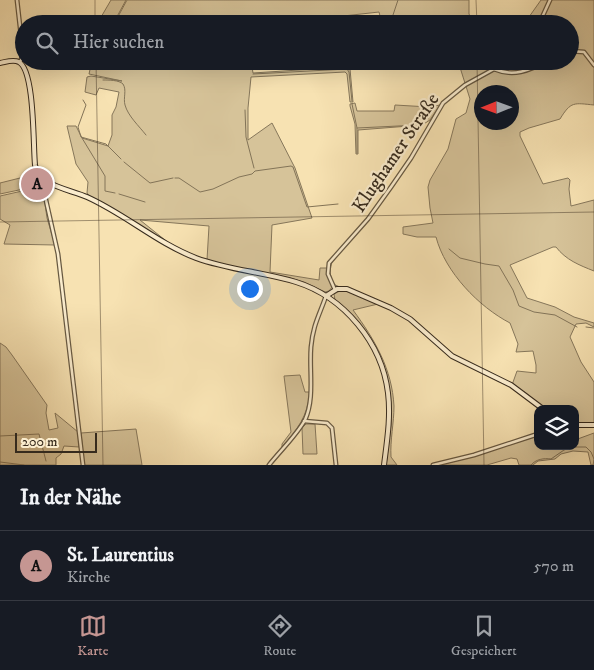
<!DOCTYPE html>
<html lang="de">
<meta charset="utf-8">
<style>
:root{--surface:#171b24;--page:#20242c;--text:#f1f3f6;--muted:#9ea1a6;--line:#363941;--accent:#c59692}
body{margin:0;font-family:"IM FELL DW Pica",serif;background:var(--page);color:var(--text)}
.controls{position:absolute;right:15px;bottom:15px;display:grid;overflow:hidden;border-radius:10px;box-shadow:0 5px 20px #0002}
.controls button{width:45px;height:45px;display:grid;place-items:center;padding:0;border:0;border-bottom:1px solid var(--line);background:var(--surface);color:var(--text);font:25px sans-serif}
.compass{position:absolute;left:474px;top:85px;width:45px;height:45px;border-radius:50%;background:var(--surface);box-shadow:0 5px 20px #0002;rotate:269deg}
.scale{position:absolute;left:15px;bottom:12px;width:82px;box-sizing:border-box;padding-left:5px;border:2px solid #372b1d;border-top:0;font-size:14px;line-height:18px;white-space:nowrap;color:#372b1d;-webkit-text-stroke:4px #faeccd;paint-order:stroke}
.you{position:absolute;left:249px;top:288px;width:18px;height:18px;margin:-12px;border:4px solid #fff;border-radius:50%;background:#1a73e8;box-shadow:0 0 0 8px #1a73e833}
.badge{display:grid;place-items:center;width:32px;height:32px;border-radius:50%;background:var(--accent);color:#111;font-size:16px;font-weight:700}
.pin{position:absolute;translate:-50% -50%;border:2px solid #fff;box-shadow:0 1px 5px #0006}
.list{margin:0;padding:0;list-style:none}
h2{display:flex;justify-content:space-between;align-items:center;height:65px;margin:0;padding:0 20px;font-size:21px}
h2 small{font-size:16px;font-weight:400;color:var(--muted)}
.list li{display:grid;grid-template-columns:32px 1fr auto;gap:15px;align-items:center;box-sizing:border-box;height:70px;padding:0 20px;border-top:1px solid var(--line)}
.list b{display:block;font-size:19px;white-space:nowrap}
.list p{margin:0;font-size:16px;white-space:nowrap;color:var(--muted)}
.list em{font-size:16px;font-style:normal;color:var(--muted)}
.icon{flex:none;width:28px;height:28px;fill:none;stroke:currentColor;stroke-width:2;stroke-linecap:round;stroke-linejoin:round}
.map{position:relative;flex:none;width:594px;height:465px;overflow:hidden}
.search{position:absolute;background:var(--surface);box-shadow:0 5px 20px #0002;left:15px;right:15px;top:15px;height:55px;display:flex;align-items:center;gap:12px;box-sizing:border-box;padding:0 18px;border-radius:28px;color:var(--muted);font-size:19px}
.sheet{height:135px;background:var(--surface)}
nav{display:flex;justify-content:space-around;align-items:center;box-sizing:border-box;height:70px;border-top:1px solid var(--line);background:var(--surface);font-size:14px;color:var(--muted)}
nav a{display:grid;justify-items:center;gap:2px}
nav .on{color:var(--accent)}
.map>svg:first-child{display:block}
</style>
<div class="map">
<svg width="594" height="465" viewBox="0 0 594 465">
<rect width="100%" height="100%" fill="#f7e2b2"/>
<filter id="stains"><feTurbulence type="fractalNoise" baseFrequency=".004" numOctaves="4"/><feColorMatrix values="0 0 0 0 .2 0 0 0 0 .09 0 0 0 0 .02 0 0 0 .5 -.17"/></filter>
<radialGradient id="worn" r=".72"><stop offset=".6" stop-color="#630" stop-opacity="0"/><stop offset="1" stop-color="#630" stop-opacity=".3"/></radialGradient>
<g fill="#d6c399" stroke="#86775b" fill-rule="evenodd">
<polygon points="111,0 126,0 113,24 97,24"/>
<polygon points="127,0 469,0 469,14 474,24 382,24 379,12 272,24 114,24"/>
<path d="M541,0h53v105c-20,-2 -23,-4 -34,14l-31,9 -9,4v4l23,48 25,-6 2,2 -1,9 2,17 23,-6v71c-15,-6 -28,-11 -38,-24h-3l-43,18 17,33 28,9 19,10 20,6v4l-8,-4 -10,1 -6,13 11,25 13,20v42h-19v-15h-30l-19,-16 -14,-8 5,-14 19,2v-8l-3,-14 -17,1 2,-8 -8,-21c-31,-16 -65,-51 -74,-86h-19l-14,-3v-7l30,-4 -3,-15 -2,-21 2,-7 18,-31 8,-30 10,-6 4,-14 -12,-38h112v-37h-46zM482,92h30v30h-30z"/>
<path d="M92,61h159l2,12 61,-4v-8h130c-32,6 -62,5 -94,8l3,33h-3l-3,-28 -2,-2 -94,5 -3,31v32l24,-17 23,45 16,47 1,3 -40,7 -2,47 49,8 1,-12h8l5,-9c-4,11 -4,17 2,26l5,2h-8l-3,4 -4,1 -21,-10 -14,-4 -70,-14 -13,-4 2,-34 -69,-6 30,24 -80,-47 -3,-4 1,-11 -12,-18 -9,-38h9l6,12 26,8 4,-11v-20l4,-8 3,-15 -20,-4 -3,7 -11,-3 2,-15 4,-1 31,5 -33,-7z"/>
<polygon points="355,103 357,111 394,111 395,105 429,107 440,105 430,120 422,125 358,130 358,154 356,154 355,124 350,106 350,104"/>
<polygon points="36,174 40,179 32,181 33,187 0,194 0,183"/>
<polygon points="40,187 43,190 47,218 55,245 4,244 10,225 0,219 0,196"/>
<path d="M340,291h8l30,13 -25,6c22,30 39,59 41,96 0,17 -4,34 -3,51l6,8h-11l5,-40v-19l-2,-19 -20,-50 -12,-17 -22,-20 -1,-6z"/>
<polygon points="0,343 6,347 12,355 47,405 46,413 49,430 58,428 55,413 78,432 79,447 64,446 61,454 56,458 56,465 0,465"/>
<path d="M300,375l5,17h5c-3,26 -12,36 -28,55v-3l9,-12 -7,-56z"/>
<polygon points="306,424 315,424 317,454 303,454 302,428"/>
<polygon points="136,429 142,465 84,465 81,433"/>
<polygon points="594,433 594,465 591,465 588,452 573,451 561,454 555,459 538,461 533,465 519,465 517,459 511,458 487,465 440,465 474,456 538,435 538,446 575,446 575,440"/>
</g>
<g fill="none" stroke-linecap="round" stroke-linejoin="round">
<g stroke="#837458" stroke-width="1">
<polyline points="390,24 398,0"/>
<polyline points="347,69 387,64 409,65 437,61"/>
<polyline points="253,74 347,69 349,72 352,101"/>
<path d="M103,80c6,0 16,0 20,4 4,6 0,14 2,21 3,11 14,21 21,30"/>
<polyline points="83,100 86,105 78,127 81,137 106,144 121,159"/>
<polyline points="352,104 357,128 357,153"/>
<polyline points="245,110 246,137 254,168"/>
<polyline points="357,128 419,125 425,122 429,117"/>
<polyline points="82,138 105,176 105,191 115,193"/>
<polyline points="124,162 150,183 173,178"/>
<polyline points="175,178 179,178 200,192 213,189 239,177 252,174 255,171 291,166 293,167 307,207 338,204"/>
<polyline points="119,194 145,202"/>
<polyline points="449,249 460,258 485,264 499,266 513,290 519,306 534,312 555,315 577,327"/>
<polyline points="586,327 594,328"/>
<polyline points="0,436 39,434 46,461"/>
<polyline points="0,462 24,465"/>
<path d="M531,465c5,-6 13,-7 20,-6l13,-9 9,-3h13l5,5 3,7"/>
<polyline points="593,465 594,460"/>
</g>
<defs>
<g id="minor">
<polyline points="17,0 23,53 20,63"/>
<polyline points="539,24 550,0"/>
<polyline points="570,51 584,52 594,65"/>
<path d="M494,69c19,8 35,2 53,-8"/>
<polyline points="41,178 58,254 83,465"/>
<polyline points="335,290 328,274 329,263 368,219 391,187 411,158 443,103 465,85 494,69 513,61"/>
<polyline points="304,421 327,423 332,428 336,465"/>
<path d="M269,465c11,-14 27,-29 36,-45 10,-22 4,-49 6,-73 2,-22 8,-31 15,-51"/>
<polyline points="433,465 474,455 538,434"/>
</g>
<g id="secondary">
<path d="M0,63c6,-1 13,-4 19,-1 16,9 14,84 16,103 4,21 34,24 52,32 38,17 70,46 109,61 33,12 67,14 100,24 48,15 86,61 92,111 3,24 -1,48 -4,72"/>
<polyline points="326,296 337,289 347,289 391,308 410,319 452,356 511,385 543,409"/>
<polyline points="575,425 594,425"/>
</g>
</defs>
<use href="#minor" stroke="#675942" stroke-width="5"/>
<use href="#secondary" stroke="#372b1d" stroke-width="6"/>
<use href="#minor" stroke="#faeccd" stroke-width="2.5"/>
<use href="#secondary" stroke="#faeccd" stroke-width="4"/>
</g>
<path fill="none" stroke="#372b1d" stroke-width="1" stroke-opacity="0.45" d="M95,0v24M476,0l1,24M96,61l7,404M477,61l7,404M0,222l594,-10"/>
<g text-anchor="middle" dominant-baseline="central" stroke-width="4.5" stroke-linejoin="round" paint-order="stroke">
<g font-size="19" fill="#372b1d" stroke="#faeccd">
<text transform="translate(396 153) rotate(-56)">Klughamer Straße</text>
</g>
</g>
<rect width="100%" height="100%" filter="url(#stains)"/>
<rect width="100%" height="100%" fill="url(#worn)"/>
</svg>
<div class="controls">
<button><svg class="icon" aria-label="layers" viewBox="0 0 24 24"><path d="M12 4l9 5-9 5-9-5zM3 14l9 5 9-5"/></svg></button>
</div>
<svg class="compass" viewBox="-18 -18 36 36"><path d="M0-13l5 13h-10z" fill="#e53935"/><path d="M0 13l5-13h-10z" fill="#9ea1a6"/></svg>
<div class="scale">200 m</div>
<div class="you"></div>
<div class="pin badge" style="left:37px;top:184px">A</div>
<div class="search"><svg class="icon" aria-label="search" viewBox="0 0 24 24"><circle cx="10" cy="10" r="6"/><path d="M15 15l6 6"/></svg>Hier suchen</div>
</div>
<section class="sheet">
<h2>In der Nähe<small></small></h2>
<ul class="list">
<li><span class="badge">A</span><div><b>St. Laurentius</b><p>Kirche</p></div><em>570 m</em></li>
</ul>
</section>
<nav>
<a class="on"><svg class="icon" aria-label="map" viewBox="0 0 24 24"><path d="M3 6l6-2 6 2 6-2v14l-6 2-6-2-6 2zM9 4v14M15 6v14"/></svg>Karte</a>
<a><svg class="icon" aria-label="directions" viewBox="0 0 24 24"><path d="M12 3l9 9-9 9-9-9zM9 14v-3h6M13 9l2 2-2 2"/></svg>Route</a>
<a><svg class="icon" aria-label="saved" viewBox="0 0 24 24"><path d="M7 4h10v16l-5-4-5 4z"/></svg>Gespeichert</a>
</nav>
